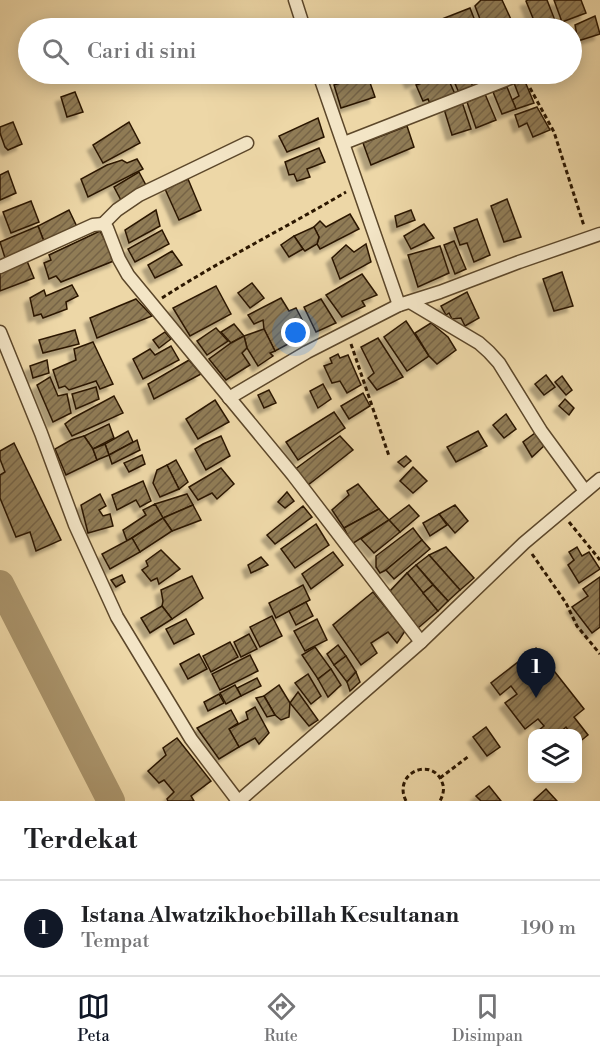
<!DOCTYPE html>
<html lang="id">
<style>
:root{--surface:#fff;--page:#f2f2f2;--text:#202124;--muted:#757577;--line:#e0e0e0;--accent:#111827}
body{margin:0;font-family:"Libre Bodoni",serif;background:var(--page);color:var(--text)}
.controls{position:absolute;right:18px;bottom:18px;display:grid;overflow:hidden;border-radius:12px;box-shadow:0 3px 15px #0003}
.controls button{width:54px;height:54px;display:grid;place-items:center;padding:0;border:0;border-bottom:2px solid var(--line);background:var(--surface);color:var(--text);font:30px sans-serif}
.you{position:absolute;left:296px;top:333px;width:21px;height:21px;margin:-15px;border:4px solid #fff;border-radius:50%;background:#1a73e8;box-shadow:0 0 0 9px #1a73e833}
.badge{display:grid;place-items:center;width:39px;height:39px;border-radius:50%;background:var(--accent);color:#fff;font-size:20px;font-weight:700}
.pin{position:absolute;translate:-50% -50px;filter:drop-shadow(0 2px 3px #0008)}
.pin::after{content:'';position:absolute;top:32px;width:21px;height:18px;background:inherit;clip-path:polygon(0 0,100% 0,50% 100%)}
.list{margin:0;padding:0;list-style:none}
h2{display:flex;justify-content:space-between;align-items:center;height:78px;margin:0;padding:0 24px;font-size:26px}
h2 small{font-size:20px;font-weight:400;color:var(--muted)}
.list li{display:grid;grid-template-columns:39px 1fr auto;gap:18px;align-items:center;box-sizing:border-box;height:96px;padding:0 24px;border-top:2px solid var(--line)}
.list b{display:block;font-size:22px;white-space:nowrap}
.list p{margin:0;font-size:20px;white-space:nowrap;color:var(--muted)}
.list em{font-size:20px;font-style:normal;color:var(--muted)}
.icon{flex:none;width:33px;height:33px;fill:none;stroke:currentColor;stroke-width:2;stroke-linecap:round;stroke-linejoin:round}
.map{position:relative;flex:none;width:600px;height:801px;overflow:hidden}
.search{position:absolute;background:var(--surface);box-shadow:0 3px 15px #0003;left:18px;right:18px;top:18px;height:66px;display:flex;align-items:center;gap:15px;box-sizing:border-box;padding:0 21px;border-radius:33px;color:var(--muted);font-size:22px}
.sheet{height:174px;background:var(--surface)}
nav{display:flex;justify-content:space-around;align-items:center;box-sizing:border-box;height:84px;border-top:2px solid var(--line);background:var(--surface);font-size:16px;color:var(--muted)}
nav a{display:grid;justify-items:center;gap:3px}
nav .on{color:var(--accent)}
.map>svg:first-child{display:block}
</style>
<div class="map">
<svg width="600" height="801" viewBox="0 0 600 801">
<defs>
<pattern id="building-hatch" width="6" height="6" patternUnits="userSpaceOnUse" patternTransform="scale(1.5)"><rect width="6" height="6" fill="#907b57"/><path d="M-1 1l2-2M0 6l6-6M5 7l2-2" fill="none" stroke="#766446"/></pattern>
<filter id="shadow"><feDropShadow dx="-5.5" dy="5.5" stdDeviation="1.5" flood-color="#0004"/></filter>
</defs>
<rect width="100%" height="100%" fill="#edd7a7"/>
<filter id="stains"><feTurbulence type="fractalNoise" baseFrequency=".00333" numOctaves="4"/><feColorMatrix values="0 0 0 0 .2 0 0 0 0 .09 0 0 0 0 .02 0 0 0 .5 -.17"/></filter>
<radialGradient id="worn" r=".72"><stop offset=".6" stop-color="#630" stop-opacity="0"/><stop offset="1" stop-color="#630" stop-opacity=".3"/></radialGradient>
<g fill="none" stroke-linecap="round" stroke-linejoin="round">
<polyline stroke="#ab966e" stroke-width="28" points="0,584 111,801"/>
</g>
<g fill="url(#building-hatch)" stroke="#2c1700" stroke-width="1.5" filter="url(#shadow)">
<polygon points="481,0 502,0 515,28 480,28 483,27 475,6"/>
<polygon points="528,0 547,0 556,23 545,28 537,28 526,1"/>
<polygon points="554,0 581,0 586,13 562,22"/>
<polygon points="470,8 477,26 471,28 440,28 437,21"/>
<polygon points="595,16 600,34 578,41 575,25"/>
<polygon points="331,74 350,74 333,80"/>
<polygon points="367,74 375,97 341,108 334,85"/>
<polygon points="407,74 431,74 411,83"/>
<polygon points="446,74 455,94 430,104 428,99 423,101 416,85"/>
<polygon points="451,74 468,74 473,87 459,93"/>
<polygon points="473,74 486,74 488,80 477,85"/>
<polygon points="524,79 534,103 516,109 512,100 519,96 514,83"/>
<polygon points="507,87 516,109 502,114 493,92"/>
<polygon points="75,92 83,112 67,117 61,97"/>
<polygon points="485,94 496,120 476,128 467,102"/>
<polygon points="462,102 471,129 452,135 444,109"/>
<polygon points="537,107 550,130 533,137 527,123 519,127 515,115"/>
<polygon points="318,118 324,137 287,152 279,136"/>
<polygon points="13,122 22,144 8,150 5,147 0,133 0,127"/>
<polygon points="129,122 140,143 103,163 93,145"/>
<polygon points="407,126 414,147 371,165 363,143"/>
<polygon points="319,148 325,162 307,169 310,177 297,181 294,174 289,175 285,162"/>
<polygon points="137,159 143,169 88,197 81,179 107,165 122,160 127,163"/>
<polygon points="8,171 16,193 0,200 0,175"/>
<polygon points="139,172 148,189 123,204 114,187"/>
<polygon points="188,179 201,210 179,220 165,189"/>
<polygon points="507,199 521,237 504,242 491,206"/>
<polygon points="31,201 39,222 11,233 3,212"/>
<polygon points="69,210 78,229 45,244 38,226"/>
<polygon points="156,210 160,226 129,243 125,230"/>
<polygon points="411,210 415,220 397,227 395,216"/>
<polygon points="350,214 359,229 320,249 317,244 319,237 314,227 320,221 326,227"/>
<polygon points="477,219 490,255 474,262 467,243 460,245 454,228"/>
<polygon points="424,224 434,238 411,249 404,236"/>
<polygon points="38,226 45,244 6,261 0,242"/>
<polygon points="314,227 319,237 317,244 305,251 303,249 294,236"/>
<polygon points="162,230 169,244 135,262 128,249"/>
<polygon points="100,231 116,260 61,282 56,276 49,279 44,263 51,260 49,255"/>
<polygon points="294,236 303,249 289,257 281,245"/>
<polygon points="454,241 466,269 455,274 444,245"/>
<polygon points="366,244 371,262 340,279 332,258 346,245 354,252"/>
<polygon points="440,246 449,273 418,287 408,255"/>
<polygon points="172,251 182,265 155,278 148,265"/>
<polygon points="27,261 34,278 0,291 0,273"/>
<polygon points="562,272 573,306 554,311 543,279"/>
<polygon points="362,274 377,295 362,301 365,306 342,317 326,295"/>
<polygon points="252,283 264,298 250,308 238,293"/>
<polygon points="72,285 78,296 66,302 67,309 43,318 41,314 34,316 30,298 44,290 46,296"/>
<polygon points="216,286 231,314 190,336 173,308"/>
<polygon points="467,292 479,318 465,326 461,318 452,319 449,313 446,315 441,306"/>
<polygon points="281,298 289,311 296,308 309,333 275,351 264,329 263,320 254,324 248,315"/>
<polygon points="136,299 152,316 97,338 90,318"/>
<polygon points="321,299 336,323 316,332 304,307"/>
<polygon points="406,321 429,356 407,371 384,337"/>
<polygon points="431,323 448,337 456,350 437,364 429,356 415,333"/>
<polygon points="234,324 244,336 231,343 221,332"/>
<polygon points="216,328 228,341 207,355 197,341"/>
<polygon points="264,329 275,351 270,353 273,356 258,366 247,348 244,336"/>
<polygon points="75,330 79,344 43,353 39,340"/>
<polygon points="165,332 171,339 159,348 153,340"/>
<polygon points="244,336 247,348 242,353 250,365 226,380 209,359 231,343"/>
<polygon points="378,338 403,377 377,390 368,378 374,373 361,347"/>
<polygon points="93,342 113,384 100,389 96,381 69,390 65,386 59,388 53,370 76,360 74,349"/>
<polygon points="171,346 179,360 143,379 133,359 150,349 155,355"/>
<polygon points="338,354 340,358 348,355 361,385 347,393 340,381 332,383 324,366 332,363 330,358"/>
<polygon points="47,360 49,373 33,378 30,366"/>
<polygon points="189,360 201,374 154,399 148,384"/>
<polygon points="546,375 555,387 544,395 535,384"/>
<polygon points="562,376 572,390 566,395 555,382"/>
<polygon points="50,377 58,396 67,394 71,413 53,422 37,385"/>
<polygon points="323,384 331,399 318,408 310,391"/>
<polygon points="96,387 99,399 76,409 72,394"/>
<polygon points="269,390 276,403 264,408 258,395"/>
<polygon points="363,393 370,406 349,419 341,406"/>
<polygon points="114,396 123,413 72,436 65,424 73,418"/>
<polygon points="565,399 574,408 569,415 559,406"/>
<polygon points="215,400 229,422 198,439 186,419"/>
<polygon points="334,412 345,428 298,460 286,442"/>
<polygon points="506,414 516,429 504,438 493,425"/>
<polygon points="109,424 114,438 93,449 84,436"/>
<polygon points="128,431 133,442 109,455 105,444"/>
<polygon points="478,431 487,446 456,462 447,447"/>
<polygon points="535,433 544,446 532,457 523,442"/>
<polygon points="84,436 93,449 97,460 66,475 55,449 71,440"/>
<polygon points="221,436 230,456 206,470 195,449 203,444"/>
<polygon points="340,436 353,450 308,485 294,470"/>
<polygon points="137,440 140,450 112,464 109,455"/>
<polygon points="14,443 61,540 36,551 30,532 16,537 0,498 0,475 5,472 0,459 0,451"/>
<polygon points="105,444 109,455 97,460 93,449"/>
<polygon points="142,455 145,464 129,472 124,463"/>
<polygon points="406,456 411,461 404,467 398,462"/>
<polygon points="176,460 188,482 179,489 167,465"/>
<polygon points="167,465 179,489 160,497 153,483 157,470"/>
<polygon points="413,467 427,481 413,493 400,481"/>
<polygon points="221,468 234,484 217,499 212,493 198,500 189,487"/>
<polygon points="143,481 151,501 140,507 136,500 117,510 112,495"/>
<polygon points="358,484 379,509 344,528 332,510 349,495 347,491"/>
<polygon points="287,492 294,501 285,508 278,502"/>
<polygon points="100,494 106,506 99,510 103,516 110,514 113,526 88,533 81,505"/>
<polygon points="187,494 193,505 163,518 155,504"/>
<polygon points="155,504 163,518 127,541 123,530 146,515 143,510"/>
<polygon points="193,505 201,520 172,531 163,518"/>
<polygon points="409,505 419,516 400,532 389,520"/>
<polygon points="455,505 468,521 455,533 439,514"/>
<polygon points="303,506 312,517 275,544 267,535"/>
<polygon points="379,509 389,520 352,544 344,528"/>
<polygon points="439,514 447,525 430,536 423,523"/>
<polygon points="163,518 172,531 140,552 132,538"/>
<polygon points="389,520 400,532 374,553 361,539"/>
<polygon points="316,524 329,545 295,568 281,549"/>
<polygon points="413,528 422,540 386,570 380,573 376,567 376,556"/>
<polygon points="132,538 140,552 110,569 102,554"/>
<polygon points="422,540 430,549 394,579 386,570"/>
<polygon points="446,547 474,578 460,590 429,555"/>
<polygon points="577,547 582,556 589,552 600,569 579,583 568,565 574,560 569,552"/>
<polygon points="161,550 180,569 159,584 157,578 151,581 142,570 148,566 146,561"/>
<polygon points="333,552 343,565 311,589 302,574"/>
<polygon points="429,555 460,590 448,601 416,565"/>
<polygon points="261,557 268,565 251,573 248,565"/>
<polygon points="416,565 433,585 423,593 407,573"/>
<polygon points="407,573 438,611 418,628 389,592"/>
<polygon points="122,575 125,582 116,587 111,580"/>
<polygon points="192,576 203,598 172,619 162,606 163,601 161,590"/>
<polygon points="600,577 600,627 592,633 572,607 588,596 583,589"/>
<polygon points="303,585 310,600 276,618 269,603"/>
<polygon points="433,585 448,601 438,611 423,593"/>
<polygon points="373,592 405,631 397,643 388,632 371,643 377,653 361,665 333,625"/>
<polygon points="306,602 313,616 296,625 289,611"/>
<polygon points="162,606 172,619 150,633 141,618"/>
<polygon points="272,616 282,636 260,647 250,627"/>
<polygon points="186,619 194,634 174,644 166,629"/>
<polygon points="317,619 327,640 305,651 294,631"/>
<polygon points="249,634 257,649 241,657 234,642"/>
<polygon points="230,642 238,657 211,672 203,656"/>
<polygon points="338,645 346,656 334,665 327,654"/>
<polygon points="315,647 331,669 318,679 302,655"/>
<polygon points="536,648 584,709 574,717 588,735 578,743 578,734 571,734 566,727 558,734 534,734 544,726 538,719 525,729 505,703 517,694 511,686 500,695 491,683"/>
<polygon points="199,654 207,669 188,679 180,664"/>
<polygon points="250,655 258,671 220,690 212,674"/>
<polygon points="346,656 356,672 347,682 334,665"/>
<polygon points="331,669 341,685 328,697 318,679"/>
<polygon points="356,672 360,682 350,691 347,682"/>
<polygon points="308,674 321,696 311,704 295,683"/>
<polygon points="257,678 261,686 241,696 237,688"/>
<polygon points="235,685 241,696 226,704 220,693"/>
<polygon points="279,685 290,703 289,717 281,720 275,715 264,696"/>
<polygon points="298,692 318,720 309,726 290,703"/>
<polygon points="219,694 224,703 208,711 204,702"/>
<polygon points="264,696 275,715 267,717 256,698"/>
<polygon points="255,707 269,733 259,744 255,738 239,747 229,729 248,719 246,712"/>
<polygon points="231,710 238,723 229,729 239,747 219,759 197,728"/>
<polygon points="486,727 500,747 487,756 473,737"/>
<polygon points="177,738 211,781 191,796 194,801 168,801 167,799 174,792 164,780 159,783 148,771 166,755 163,748"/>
<polygon points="489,786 501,801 481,801 476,796"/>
<polygon points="546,789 557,801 534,801 534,800"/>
</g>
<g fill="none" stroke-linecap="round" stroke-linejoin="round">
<defs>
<g id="minor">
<polyline points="295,0 304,28"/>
<polyline points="319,74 399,305"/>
<polyline points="344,143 518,75 523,76"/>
<polyline points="103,224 117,210 139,195 247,143"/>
<polyline points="0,267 93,225 103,224 107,228 119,259 128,275 293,475 421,642"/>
<polyline points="410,302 479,343 489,352 499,363 541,431 585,491"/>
<polyline points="0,332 41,433 75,525 117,617 191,739 238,801"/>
<polyline points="229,398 307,352 399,305 440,292 519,262 600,234"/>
<polyline points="239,801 421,642 524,543 600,479"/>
</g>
</defs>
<use href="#minor" stroke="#5c472a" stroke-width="15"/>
<g stroke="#2c1700" stroke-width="3" stroke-dasharray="4.5 3" stroke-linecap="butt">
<polyline points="530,88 554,132 584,226"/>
<path d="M162,298c59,-38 123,-70 184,-106"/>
<polyline points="351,344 389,456"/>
<polyline points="569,522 600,560"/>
<polyline points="532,554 566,603 577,626 600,654"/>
<polyline points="440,778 469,756"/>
<path d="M406,801c-14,-28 26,-45 36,-19 3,7 1,13 -2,19"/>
</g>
<use href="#minor" stroke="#f3e5c6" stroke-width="12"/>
</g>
<rect width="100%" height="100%" filter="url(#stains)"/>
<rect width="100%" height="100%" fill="url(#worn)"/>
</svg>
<div class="controls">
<button><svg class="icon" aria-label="layers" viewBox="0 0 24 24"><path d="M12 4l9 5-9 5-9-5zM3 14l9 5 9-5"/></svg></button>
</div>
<div class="you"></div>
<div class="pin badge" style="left:536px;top:698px">1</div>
<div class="search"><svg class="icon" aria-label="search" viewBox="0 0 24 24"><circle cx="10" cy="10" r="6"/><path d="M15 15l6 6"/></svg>Cari di sini</div>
</div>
<section class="sheet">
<h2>Terdekat<small></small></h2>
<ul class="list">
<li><span class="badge">1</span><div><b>Istana Alwatzikhoebillah Kesultanan</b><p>Tempat</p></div><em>190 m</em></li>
</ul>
</section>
<nav>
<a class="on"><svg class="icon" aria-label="map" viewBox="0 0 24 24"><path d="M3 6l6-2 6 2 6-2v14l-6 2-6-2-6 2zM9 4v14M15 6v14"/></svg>Peta</a>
<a><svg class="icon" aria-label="directions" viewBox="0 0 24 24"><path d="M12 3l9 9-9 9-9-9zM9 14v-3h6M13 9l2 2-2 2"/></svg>Rute</a>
<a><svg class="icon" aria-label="saved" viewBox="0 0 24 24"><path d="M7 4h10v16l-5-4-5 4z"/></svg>Disimpan</a>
</nav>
